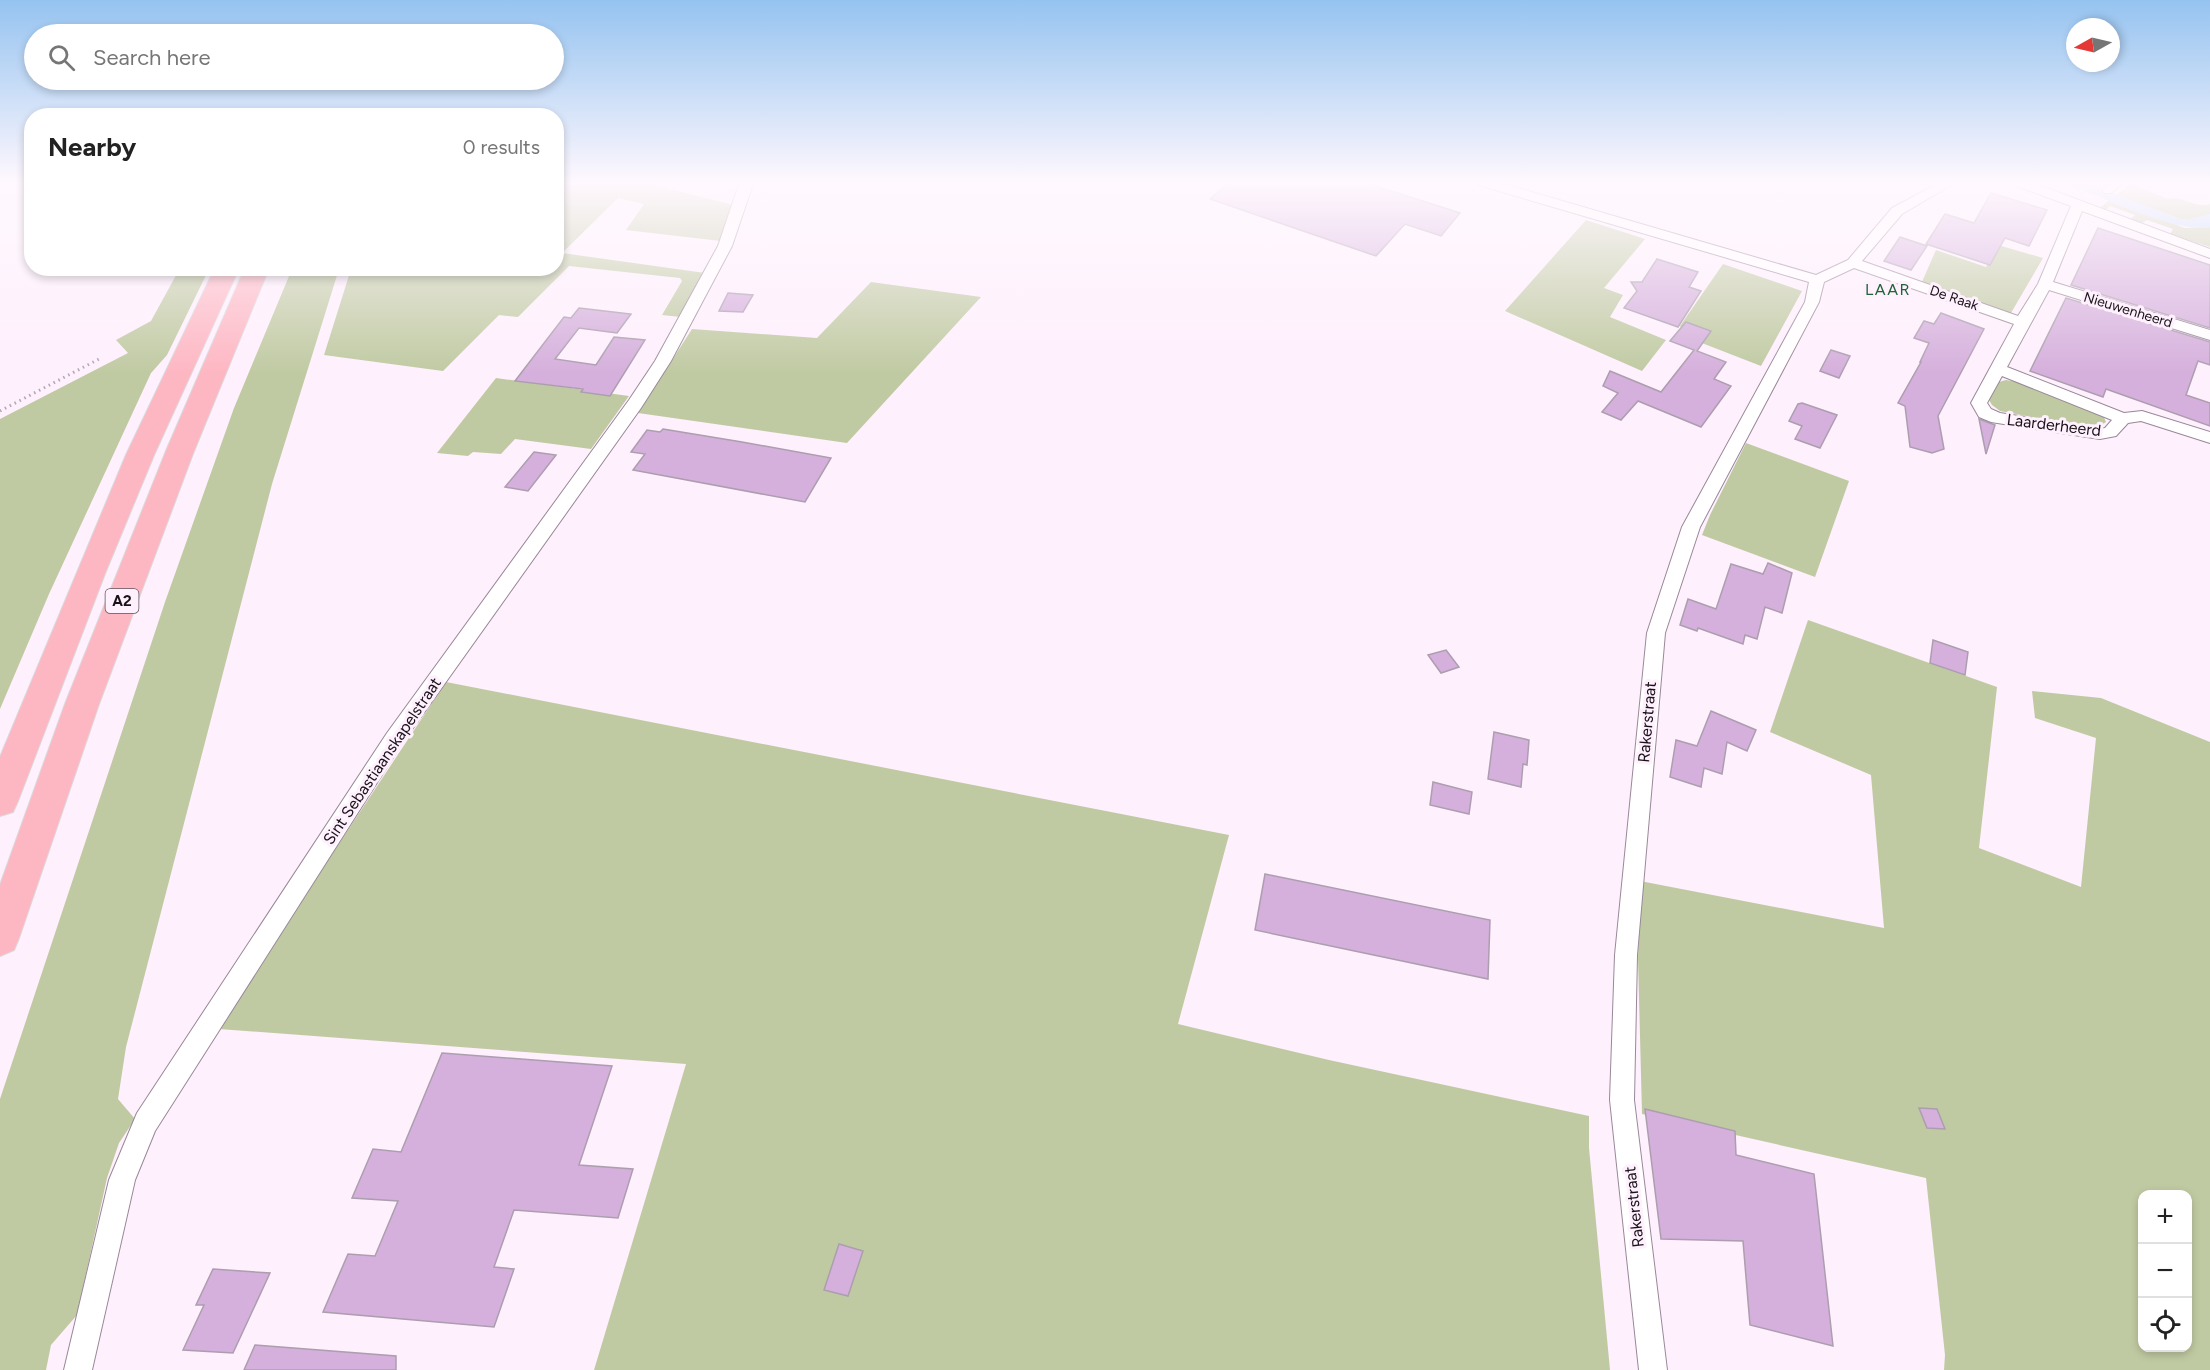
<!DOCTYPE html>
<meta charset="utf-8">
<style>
:root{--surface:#fff;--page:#f6f6f6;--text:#222;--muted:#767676;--line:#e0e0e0}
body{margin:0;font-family:Figtree,sans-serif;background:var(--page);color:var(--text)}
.controls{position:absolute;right:18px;bottom:18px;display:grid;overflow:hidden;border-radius:12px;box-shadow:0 3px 9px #0003}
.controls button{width:54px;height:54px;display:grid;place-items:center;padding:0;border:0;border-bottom:2px solid var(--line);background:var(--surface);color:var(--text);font:30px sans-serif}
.compass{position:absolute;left:2066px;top:18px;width:54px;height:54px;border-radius:50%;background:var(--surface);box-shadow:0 3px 9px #0003;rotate:262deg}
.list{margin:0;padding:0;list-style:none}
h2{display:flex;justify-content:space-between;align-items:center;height:78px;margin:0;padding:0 24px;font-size:26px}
h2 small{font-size:20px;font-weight:400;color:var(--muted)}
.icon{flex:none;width:33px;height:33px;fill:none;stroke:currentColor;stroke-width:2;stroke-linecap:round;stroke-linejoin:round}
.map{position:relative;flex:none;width:2210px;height:1370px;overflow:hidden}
.search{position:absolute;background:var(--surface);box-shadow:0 3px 9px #0003;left:24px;top:24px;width:540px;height:66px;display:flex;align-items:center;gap:15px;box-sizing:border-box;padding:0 21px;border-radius:33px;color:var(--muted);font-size:22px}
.panel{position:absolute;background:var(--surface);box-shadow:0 3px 9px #0003;left:24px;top:108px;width:540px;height:168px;border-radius:24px}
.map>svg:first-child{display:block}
</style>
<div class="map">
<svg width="2210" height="1370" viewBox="0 0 2210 1370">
<rect width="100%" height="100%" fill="#fef0fd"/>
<g fill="#c0caa2" fill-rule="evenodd">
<polygon points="557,181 638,181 734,205 721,241 626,230 644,204 618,198 562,253 705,273 681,317 662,315 682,281 680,278 569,266 518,317 499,315 443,371 324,355 351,269 400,268 404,271 409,268 556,268"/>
<path d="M2131,184l37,15c15,-4 27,10 42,5v10l-22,6 -8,-1 -64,-24z"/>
<polygon points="2109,200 2185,228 2210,227 2210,247 2170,234 2173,229 2147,220 2142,223 2131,219 2135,215 2110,206 2106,210 2100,208"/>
<polygon points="1586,220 1645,239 1604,288 1623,295 1610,317 1666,340 1642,371 1505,311"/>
<polygon points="1998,245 2043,258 2011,313 1921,284 1936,250 1986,267"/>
<polygon points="1723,264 1802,291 1761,366 1689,338 1680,326"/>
<polygon points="180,268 209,269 167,355 151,373 49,594 0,709 0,419 128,353 116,340 151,321"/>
<polygon points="292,269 339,269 272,484 126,1047 118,1099 135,1119 119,1143 107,1178 77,1315 51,1345 46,1370 0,1370 0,1099 165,602 234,408"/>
<polygon points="871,282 981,297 847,443 638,413 692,329 817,338"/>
<polygon points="496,378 629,396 591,449 515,439 501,454 473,452 468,456 437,453"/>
<polygon points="2006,380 2017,382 2103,415 2106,422 2097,428 2089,428 2000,411 1992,405 1989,400 1999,382"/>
<polygon points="1746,443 1849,481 1815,577 1702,535 1710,515"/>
<path d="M1808,620l189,67 -18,161 102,39 15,-149 -61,-20 -3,-27 69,7 109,44v628h-266l1,-15 -19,-177 -284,-64 -4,-156 2,-77 244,47 -13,-153 -101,-43zM2142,1194h46v154h-46z"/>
<polygon points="446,682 1229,835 1178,1024 1329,1060 1589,1116 1589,1148 1610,1370 594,1370 686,1064 219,1029 244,987"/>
</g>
<path fill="#bad9fb" d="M2062,181h20l98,38 8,1 22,-6v13c-35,7 -113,-32 -148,-46z"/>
<g fill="#d5b0dc" stroke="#ac9eaf" stroke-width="1.5">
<polygon points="1231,181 1360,181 1460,213 1441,236 1405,224 1376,256 1210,199"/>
<polygon points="1991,193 2047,210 2029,246 2005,238 1990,265 1926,244 1945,214 1974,223"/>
<polygon points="2098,228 2210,265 2210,328 2071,285"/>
<polygon points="1900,237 1927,246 1911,270 1884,261"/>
<polygon points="1657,259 1698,272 1689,287 1701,291 1678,327 1624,308 1637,291 1631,282 1642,282"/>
<polygon points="728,293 753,295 743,312 719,311"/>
<polygon points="2066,298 2210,342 2210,365 2198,361 2186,395 2210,403 2210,426 2106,389 2103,397 2030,371"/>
<polygon points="579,308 631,314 617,333 579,328 555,359 596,365 614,337 645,340 610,396 581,392 583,389 515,381 564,317 571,318"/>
<polygon points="1941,313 1984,329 1938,416 1944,449 1932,453 1910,447 1905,406 1898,403 1921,362 1920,362 1929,343 1914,338 1924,321 1934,324"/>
<polygon points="1686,322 1711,331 1697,351 1726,362 1714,379 1731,386 1701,427 1638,401 1621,420 1602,412 1618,393 1603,386 1610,371 1661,392 1694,350 1670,341"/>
<polygon points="1831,350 1850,356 1839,378 1820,371"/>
<polygon points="1802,403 1837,415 1820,448 1795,439 1802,426 1789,421 1798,404"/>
<polygon points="1979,419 1995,425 1986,454"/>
<polygon points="663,429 742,442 831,458 805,502 633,470 645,454 631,452 647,430 660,432"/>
<polygon points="534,452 556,455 528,491 505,487"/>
<polygon points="1768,563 1792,573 1782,613 1765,607 1757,639 1745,635 1743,644 1698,628 1697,631 1680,625 1688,599 1716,609 1731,564 1763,574"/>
<polygon points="1933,640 1968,652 1965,675 1930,663"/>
<polygon points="1446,650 1459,667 1441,673 1428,655"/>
<polygon points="1711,711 1756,730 1747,751 1727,742 1722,774 1704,768 1701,787 1670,777 1676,740 1697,746"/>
<polygon points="1494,732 1529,740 1527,765 1523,764 1521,787 1488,779"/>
<polygon points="1433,782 1472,792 1469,814 1430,805"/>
<polygon points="1265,874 1490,920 1488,979 1255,930"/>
<polygon points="442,1053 612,1066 579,1165 633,1169 618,1218 514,1210 494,1267 514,1269 494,1327 323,1312 348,1254 375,1256 398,1201 352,1198 373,1149 401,1152"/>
<polygon points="1919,1108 1937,1109 1945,1129 1927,1128"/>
<polygon points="1645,1109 1735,1131 1736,1155 1814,1174 1833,1346 1750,1325 1743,1241 1661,1239"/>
<polygon points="839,1244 863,1251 848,1296 824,1290"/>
<polygon points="213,1269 270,1273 233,1353 183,1350 204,1305 196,1305"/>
<polygon points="255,1345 396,1356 396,1370 244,1370"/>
</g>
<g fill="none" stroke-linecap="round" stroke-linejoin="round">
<defs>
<polygon id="pedestrian" points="2115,181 2126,181 2111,193 2103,193 2103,189"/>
<g id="minor">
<polygon points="740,181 754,181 732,246 671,361 641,408 401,745 155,1131 135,1180 92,1370 64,1370 109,1180 137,1113 387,733 629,400 655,361 718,246"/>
<path d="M1473,181h21l322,94 32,-15 44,-52 51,-27h15l-56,33 -40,47 156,55 20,-32 33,-78 -60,-22 -1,-3h18l182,68v9l-128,-47 -29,71 157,48v10l-161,-50 -42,77 117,46 18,-2 68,21v11l-69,-22 -13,2 -12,13 -16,3 -109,-17 -12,-5 -8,-14 43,-79 -160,-56 -30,14 -5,20 -119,225 -35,106 -28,322 -3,145 33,270h-28l-29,-270 5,-145 32,-322 35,-106 123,-225 4,-20 -334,-98zM2002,376l110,44 -7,8 -5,1 -100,-16 -9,-4 -4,-6z"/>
</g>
<g id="motorway">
<polygon points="215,268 239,268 154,455 106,571 18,801 13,812 0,816 0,757 126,455"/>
<polygon points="245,268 269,268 194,451 99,704 19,938 14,950 0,956 0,885 65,704 166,451"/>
</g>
</defs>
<use href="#pedestrian" stroke="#998898" stroke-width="2"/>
<use href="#minor" stroke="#998898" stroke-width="2"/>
<use href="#motorway" stroke="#dad9da" stroke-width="2"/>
<polyline stroke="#b3a7b2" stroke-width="3" stroke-dasharray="1.5 4" stroke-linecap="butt" points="0,411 99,359"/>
<use href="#pedestrian" fill="#fff" fill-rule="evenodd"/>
<use href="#minor" fill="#fff" fill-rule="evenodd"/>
<use href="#motorway" fill="#fdb7c3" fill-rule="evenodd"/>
</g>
<linearGradient id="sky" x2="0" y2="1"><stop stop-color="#95c3f0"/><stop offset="0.49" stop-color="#fff8fe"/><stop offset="1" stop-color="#fff8fe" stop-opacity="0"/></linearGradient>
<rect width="2210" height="373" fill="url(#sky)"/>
<g text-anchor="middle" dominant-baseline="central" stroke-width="6" stroke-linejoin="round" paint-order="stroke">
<g font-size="14" fill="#191319" stroke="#fef0fd">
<text transform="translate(1954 298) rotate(19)">De Raak</text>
<text transform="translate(2128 310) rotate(17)">Nieuwenheerd</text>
</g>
<rect fill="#fef0fd" stroke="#5e555d" stroke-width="1.5" x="105.5" y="589" width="33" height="24" rx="4.5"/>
<g font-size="15" font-weight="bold" fill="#191319">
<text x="122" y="601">A2</text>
</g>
<g font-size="16" letter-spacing="1.5" fill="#1e6438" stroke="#fef0fd">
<text x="1888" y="289">LAAR</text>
</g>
<g font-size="16" fill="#191319" stroke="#fef0fd">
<text transform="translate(2054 425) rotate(7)">Laarderheerd</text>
<text transform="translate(1647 722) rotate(-85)">Rakerstraat</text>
<text transform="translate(382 761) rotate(-56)">Sint Sebastiaanskapelstraat</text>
<text transform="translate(1634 1207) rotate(-96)">Rakerstraat</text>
</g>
</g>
</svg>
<div class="controls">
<button>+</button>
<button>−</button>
<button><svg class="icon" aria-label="locate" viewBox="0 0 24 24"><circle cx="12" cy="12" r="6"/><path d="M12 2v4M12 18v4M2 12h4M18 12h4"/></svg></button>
</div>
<svg class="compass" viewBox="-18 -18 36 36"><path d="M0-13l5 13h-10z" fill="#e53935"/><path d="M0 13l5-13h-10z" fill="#767676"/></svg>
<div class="search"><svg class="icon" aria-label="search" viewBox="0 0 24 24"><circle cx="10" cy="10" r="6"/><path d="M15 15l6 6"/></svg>Search here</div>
<section class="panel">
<h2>Nearby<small>0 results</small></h2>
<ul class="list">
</ul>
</section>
</div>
